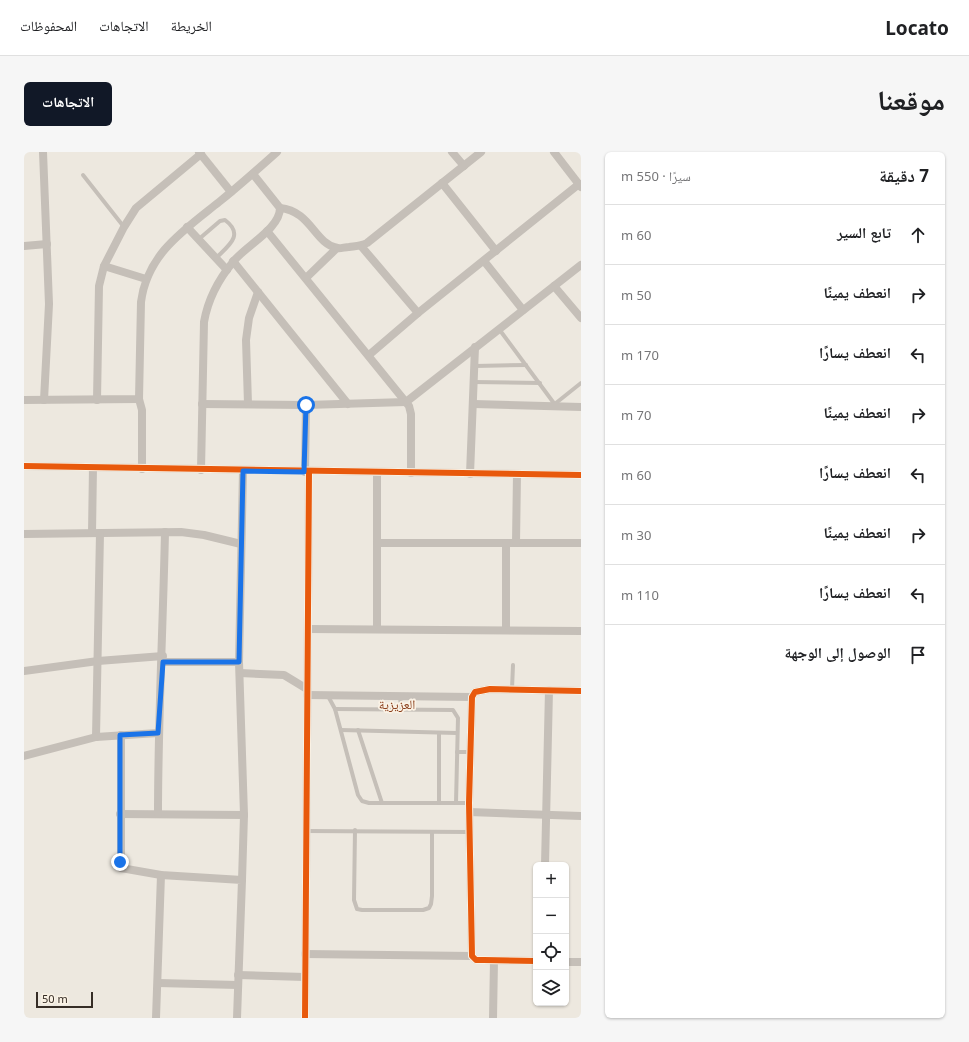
<!DOCTYPE html>
<html lang="ar">
<meta charset="utf-8">
<style>
:root{--surface:#fff;--page:#f6f6f6;--text:#202124;--muted:#757577;--line:#e0e0e0;--accent:#111827}
body{margin:0;font-family:"Noto Sans","Noto Naskh Arabic",sans-serif;background:var(--page);color:var(--text);direction:rtl}
.controls{position:absolute;right:12px;bottom:12px;display:grid;overflow:hidden;border-radius:6px;box-shadow:0 1px 3px #0004}
.controls button{width:36px;height:36px;display:grid;place-items:center;padding:0;border:0;border-bottom:1px solid var(--line);background:var(--surface);color:var(--text);font:20px sans-serif}
.scale{position:absolute;left:12px;bottom:10px;width:57px;box-sizing:border-box;padding-left:4px;border:2px solid #362d26;border-top:0;font-size:11px;line-height:14px;white-space:nowrap;color:#362d26;-webkit-text-stroke:3px #faf2e5;paint-order:stroke}
.stop{position:absolute;width:12px;height:12px;margin:-9px;border:3px solid #1a73e8;border-radius:50%;background:#fff}
.stop.end{background:#1a73e8;border-color:#fff;box-shadow:0 1px 4px #0008}
.list{margin:0;padding:0;list-style:none}
h2{display:flex;justify-content:space-between;align-items:center;height:52px;margin:0;padding:0 16px;font-size:17px}
h2 small{font-size:13px;font-weight:400;color:var(--muted)}
.list li{display:grid;grid-template-columns:26px 1fr auto;gap:12px;align-items:center;box-sizing:border-box;height:60px;padding:0 16px;border-top:1px solid var(--line)}
.list b{display:block;font-size:15px;white-space:nowrap}
.list em{font-size:13px;font-style:normal;color:var(--muted)}
.icon{flex:none;width:22px;height:22px;fill:none;stroke:currentColor;stroke-width:2;stroke-linecap:round;stroke-linejoin:round}
.map{position:relative;flex:none;width:557px;height:866px;overflow:hidden;direction:ltr;border-radius:6px}
header{display:flex;align-items:center;gap:24px;box-sizing:border-box;height:56px;padding:0 20px;background:var(--surface);border-bottom:1px solid var(--line)}
header strong{font-size:19px}
nav{display:flex;gap:22px;margin-inline-start:auto;font-size:14px}
.intro{display:flex;align-items:center;justify-content:space-between;box-sizing:border-box;height:96px;padding:0 24px}
h1{margin:0;font-size:28px}
.button{padding:10px 18px;border-radius:6px;background:var(--accent);color:#fff;font-size:14px;font-weight:700}
main{display:flex;gap:24px;padding:0 24px}
aside{flex:1;background:var(--surface);border-radius:6px;box-shadow:0 1px 3px #0004}
.map>svg:first-child{display:block}
</style>
<header>
<strong>Locato</strong>
<nav><a>الخريطة</a><a>الاتجاهات</a><a>المحفوظات</a></nav>
</header>
<div class="intro"><h1>موقعنا</h1><a class="button">الاتجاهات</a></div>
<main>
<aside>
<h2>7 دقيقة<small>سيرًا · 550 m</small></h2>
<ul class="list">
<li><svg class="icon" aria-label="ahead" viewBox="0 0 24 24"><path d="M12 20V5M6 11l6-6 6 6"/></svg><div><b>تابع السير</b></div><em>60 m</em></li>
<li><svg class="icon" aria-label="right" viewBox="0 0 24 24"><path d="M7 20v-9h11M14 6l5 5-5 5"/></svg><div><b>انعطف يمينًا</b></div><em>50 m</em></li>
<li><svg class="icon" aria-label="left" viewBox="0 0 24 24"><path d="M17 20v-9H6M10 6l-5 5 5 5"/></svg><div><b>انعطف يسارًا</b></div><em>170 m</em></li>
<li><svg class="icon" aria-label="right" viewBox="0 0 24 24"><path d="M7 20v-9h11M14 6l5 5-5 5"/></svg><div><b>انعطف يمينًا</b></div><em>70 m</em></li>
<li><svg class="icon" aria-label="left" viewBox="0 0 24 24"><path d="M17 20v-9H6M10 6l-5 5 5 5"/></svg><div><b>انعطف يسارًا</b></div><em>60 m</em></li>
<li><svg class="icon" aria-label="right" viewBox="0 0 24 24"><path d="M7 20v-9h11M14 6l5 5-5 5"/></svg><div><b>انعطف يمينًا</b></div><em>30 m</em></li>
<li><svg class="icon" aria-label="left" viewBox="0 0 24 24"><path d="M17 20v-9H6M10 6l-5 5 5 5"/></svg><div><b>انعطف يسارًا</b></div><em>110 m</em></li>
<li><svg class="icon" aria-label="arrive" viewBox="0 0 24 24"><path d="M6 21V4h12l-3 4 3 4H6"/></svg><div><b>الوصول إلى الوجهة</b></div></li>
</ul>
</aside>
<div class="map">
<svg width="557" height="866" viewBox="0 0 557 866">
<rect width="100%" height="100%" fill="#ede8df"/>
<g fill="none" stroke-linecap="round" stroke-linejoin="round">
<g stroke="#c5bfb8" stroke-width="4">
<polyline points="59,23 100,75"/>
<path d="M175,87l21,-18 5,-1c20,15 3,26 -9,38"/>
<polyline points="475,177 532,254"/>
<polyline points="451,214 502,213"/>
<polyline points="450,230 516,231"/>
<polyline points="532,251 557,231"/>
<polyline points="488,537 489,513"/>
<polyline points="304,544 311,557 334,643 338,649 345,651 445,651"/>
<polyline points="376,544 377,557"/>
<polyline points="311,557 429,558 434,566 432,651"/>
<polyline points="317,578 433,581"/>
<polyline points="334,578 358,651"/>
<polyline points="415,581 415,651"/>
<polyline points="433,600 446,600"/>
<polyline points="331,678 330,748 333,757 338,758 399,758 405,756 407,752 408,744 408,680"/>
<polyline points="282,679 445,680"/>
</g>
<g stroke="#c5bfb8" stroke-width="8">
<polyline points="19,0 25,152 20,248"/>
<polyline points="175,0 207,40"/>
<polyline points="428,0 440,14"/>
<polyline points="530,0 557,35"/>
<polyline points="418,31 472,99"/>
<path d="M256,56c31,3 34,35 57,40 3,1 8,-1 12,-1 7,-1 12,-1 18,-4l114,-91"/>
<polyline points="163,75 203,118"/>
<polyline points="243,79 385,254 387,262 387,321"/>
<polyline points="0,94 23,92"/>
<polyline points="337,94 394,161"/>
<polyline points="209,109 324,252"/>
<polyline points="460,109 499,158"/>
<polyline points="80,114 122,127"/>
<polyline points="282,126 313,96"/>
<polyline points="530,134 557,166"/>
<polyline points="345,203 394,161 555,32"/>
<polyline points="115,247 118,258 118,317"/>
<path d="M0,248l115,-1 2,-97c6,-48 43,-72 78,-100 20,-16 39,-33 58,-50"/>
<polyline points="73,248 75,134 80,114 100,75 112,56 177,2"/>
<polyline points="178,252 282,253 382,250 557,113"/>
<polyline points="224,252 222,188 225,166 234,140"/>
<polyline points="450,252 557,255"/>
<polyline points="0,314 557,323"/>
<path d="M177,318l3,-148c4,-23 14,-42 29,-60 12,-16 47,-33 47,-54l-27,-34"/>
<polyline points="281,320 282,253"/>
<polyline points="353,321 353,477"/>
<polyline points="446,322 451,195"/>
<polyline points="68,381 69,315"/>
<polyline points="0,382 157,380 180,383 217,392"/>
<polyline points="353,391 557,391"/>
<polyline points="482,391 482,478"/>
<polyline points="492,391 493,322"/>
<polyline points="284,477 557,479"/>
<polyline points="139,510 215,510"/>
<polyline points="0,519 74,509 139,504"/>
<polyline points="216,521 260,523 283,537"/>
<polyline points="283,543 448,545"/>
<polyline points="97,583 97,716 137,723 218,728 213,866"/>
<polyline points="72,585 76,381"/>
<polyline points="0,604 72,585 134,581"/>
<polyline points="445,660 557,664"/>
<polyline points="96,662 220,663"/>
<path d="M134,662c0,-94 5,-188 7,-282"/>
<polyline points="521,713 525,538"/>
<polyline points="218,728 220,663 215,510 219,319"/>
<polyline points="281,802 448,804"/>
<polyline points="512,809 460,808 452,808 448,804 445,651 448,545 451,540 466,537 557,539"/>
<polyline points="542,810 557,810"/>
<polyline points="214,823 281,825"/>
<polyline points="134,831 214,833"/>
<polyline points="132,866 137,723"/>
<polyline points="281,866 285,320"/>
<polyline points="469,866 470,808"/>
</g>
<defs>
<g id="cycleway">
<polyline points="0,314 557,323"/>
<polyline points="512,809 460,808 452,808 448,804 445,651 448,545 451,540 466,537 557,539"/>
<polyline points="281,866 285,320"/>
</g>
</defs>
<use href="#cycleway" stroke="#faf2e5" stroke-width="8"/>
<use href="#cycleway" stroke="#e8590c" stroke-width="6"/>
</g>
<g fill="none" stroke-linecap="round" stroke-linejoin="round">
<polyline stroke="#1a73e8" stroke-width="5" points="96,710 96,583 134,581 139,510 215,510 219,319 280,320 282,253"/>
</g>
<g text-anchor="middle" dominant-baseline="central" stroke-width="3.5" stroke-linejoin="round" paint-order="stroke">
<g font-size="13" fill="#8a3e1b" stroke="#faf2e5">
<text x="373" y="552">العزيزية</text>
</g>
</g>
</svg>
<div class="controls">
<button>+</button>
<button>−</button>
<button><svg class="icon" aria-label="locate" viewBox="0 0 24 24"><circle cx="12" cy="12" r="6"/><path d="M12 2v4M12 18v4M2 12h4M18 12h4"/></svg></button>
<button><svg class="icon" aria-label="layers" viewBox="0 0 24 24"><path d="M12 4l9 5-9 5-9-5zM3 14l9 5 9-5"/></svg></button>
</div>
<div class="scale">50 m</div>
<div class="stop" style="left:282px;top:253px"></div>
<div class="stop end" style="left:96px;top:710px"></div>
</div>
</main>
